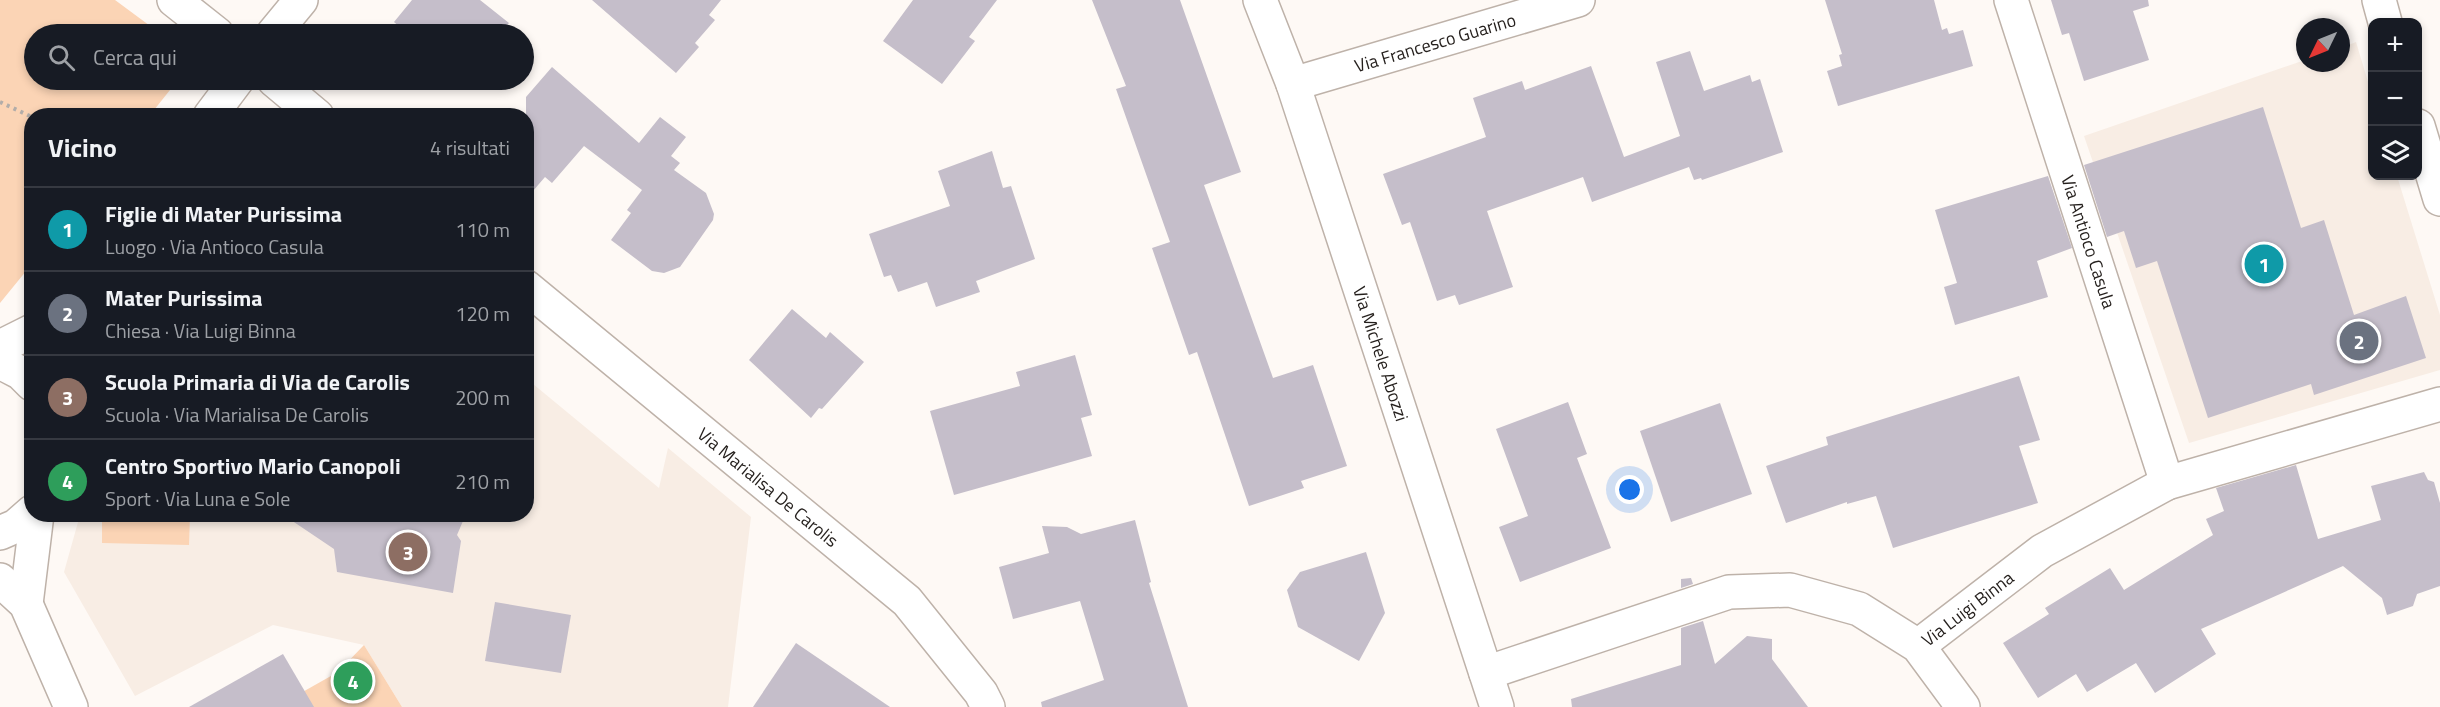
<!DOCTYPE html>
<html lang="it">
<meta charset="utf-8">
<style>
:root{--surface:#171b24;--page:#242831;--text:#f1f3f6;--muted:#9ea1a6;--line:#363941;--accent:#ea580c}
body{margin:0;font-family:"Titillium Web",sans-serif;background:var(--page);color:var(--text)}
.controls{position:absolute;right:18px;top:18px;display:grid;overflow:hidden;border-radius:12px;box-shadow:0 3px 9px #0003}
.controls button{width:54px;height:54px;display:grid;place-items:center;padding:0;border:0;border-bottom:2px solid var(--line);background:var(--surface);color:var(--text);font:30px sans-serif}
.compass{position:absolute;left:2296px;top:18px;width:54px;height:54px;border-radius:50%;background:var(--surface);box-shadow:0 3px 9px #0003;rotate:227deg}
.you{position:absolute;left:1630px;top:490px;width:21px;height:21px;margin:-15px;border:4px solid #fff;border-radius:50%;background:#1a73e8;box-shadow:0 0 0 9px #1a73e833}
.badge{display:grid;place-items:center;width:39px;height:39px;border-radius:50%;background:var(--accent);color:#fff;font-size:20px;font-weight:700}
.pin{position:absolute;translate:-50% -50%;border:3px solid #fff;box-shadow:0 2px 6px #0006}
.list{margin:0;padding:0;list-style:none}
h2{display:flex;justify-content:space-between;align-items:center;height:78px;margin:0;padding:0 24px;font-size:26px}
h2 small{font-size:20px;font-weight:400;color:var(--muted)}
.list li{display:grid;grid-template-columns:39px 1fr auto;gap:18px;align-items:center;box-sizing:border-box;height:84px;padding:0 24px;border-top:2px solid var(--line)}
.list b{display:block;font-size:22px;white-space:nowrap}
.list p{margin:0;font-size:20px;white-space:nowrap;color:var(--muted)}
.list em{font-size:20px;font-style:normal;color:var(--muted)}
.icon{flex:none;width:33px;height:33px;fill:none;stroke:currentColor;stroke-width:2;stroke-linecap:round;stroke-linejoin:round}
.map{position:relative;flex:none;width:2440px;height:707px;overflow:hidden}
.search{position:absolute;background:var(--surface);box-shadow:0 3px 9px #0003;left:24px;top:24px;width:510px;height:66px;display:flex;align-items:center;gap:15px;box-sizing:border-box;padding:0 21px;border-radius:33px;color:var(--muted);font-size:22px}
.panel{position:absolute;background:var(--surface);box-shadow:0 3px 9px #0003;left:24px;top:108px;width:510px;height:414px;border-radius:24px}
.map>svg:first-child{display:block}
</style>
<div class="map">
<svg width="2440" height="707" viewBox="0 0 2440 707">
<rect width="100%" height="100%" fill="#fef9f5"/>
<g fill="#f8ede4">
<polygon points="2356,42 2372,95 2372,176 2397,176 2440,315 2440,370 2189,443 2084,136 2305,60 2305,63 2341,63 2341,48"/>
<polygon points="527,379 659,488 668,448 751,517 728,707 402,707 364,645 273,625 135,696 64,572 80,515 526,514"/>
</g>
<g fill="#fbd4b5">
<polygon points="0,0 115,0 161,34 34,34 34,80 178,80 150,115 32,116 31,265 0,303"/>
<polygon points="102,515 190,515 189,545 102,543"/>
<polygon points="364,645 402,707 276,707 338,672"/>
</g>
<g fill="#c5beca">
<polygon points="412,0 480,0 509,23 499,34 396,34 401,28 394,22"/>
<polygon points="592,0 721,0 709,15 715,20 695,43 699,47 676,73"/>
<polygon points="913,0 997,0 969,37 975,41 942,84 883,41"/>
<polygon points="1092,0 1180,0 1241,172 1204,185 1273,378 1313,365 1347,466 1301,481 1304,488 1249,506 1197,352 1189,355 1152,248 1170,242 1116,89 1126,86"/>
<polygon points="1825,0 1934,0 1942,30 1947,28 1949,34 1963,30 1973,66 1838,106 1827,71 1842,66 1839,55 1842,54"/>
<polygon points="2051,0 2148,0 2149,6 2133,11 2149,60 2084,81 2069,33 2062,35"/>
<polygon points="1690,51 1704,91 1750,75 1752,82 1760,79 1783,152 1702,180 1701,178 1694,180 1689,167 1592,202 1583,177 1487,211 1513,287 1459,305 1455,295 1437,301 1410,222 1402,225 1383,174 1486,137 1473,98 1522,81 1525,90 1591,66 1624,157 1680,136 1656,62"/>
<polygon points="552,67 639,143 660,117 686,137 671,156 680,163 674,170 706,193 714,214 713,220 680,267 664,273 652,271 611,240 631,213 627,210 642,190 584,146 552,183 545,177 526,199 526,97"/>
<polygon points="431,80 451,80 443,89"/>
<polygon points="2263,107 2301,228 2324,220 2354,315 2406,296 2426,358 2314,395 2311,384 2208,418 2157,261 2136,268 2124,231 2107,237 2084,165"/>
<polygon points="992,151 1003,188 1011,186 1035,259 976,281 980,292 936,307 927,282 898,292 891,275 884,277 869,234 950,206 938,171"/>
<polygon points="2048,176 2072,248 2037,261 2048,297 1955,325 1944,287 1957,283 1935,210"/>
<polygon points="792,309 826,338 830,332 864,362 822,409 819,408 811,418 749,360"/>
<polygon points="1075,355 1092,415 1081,418 1092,456 954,495 930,411 1020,386 1016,372"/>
<polygon points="2019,376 2040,440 2019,446 2038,503 1893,548 1876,496 1847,504 1847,502 1786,523 1766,466 1828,445 1826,437"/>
<polygon points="1568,402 1587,454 1577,458 1611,548 1520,582 1499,527 1528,516 1496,429"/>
<polygon points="1720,403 1752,494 1671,522 1640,431"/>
<polygon points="2296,465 2318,539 2381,520 2371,486 2424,472 2428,480 2434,482 2440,503 2440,586 2417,594 2413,606 2387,615 2382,598 2343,566 2201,629 2216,654 2155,693 2136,663 2087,692 2076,674 2038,698 2003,643 2049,614 2045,608 2110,568 2124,590 2213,535 2206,519 2224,511 2216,488"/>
<polygon points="282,514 466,514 457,535 461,541 453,593 337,572 334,549"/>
<polygon points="1135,520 1151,582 1149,583 1188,707 1042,707 1041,702 1104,680 1080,601 1013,619 999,567 1049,553 1042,526 1067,527 1081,534"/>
<polygon points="1366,552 1385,613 1359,661 1298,627 1287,590 1300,572"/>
<polygon points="1691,578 1693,584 1681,588 1681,579"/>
<polygon points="495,602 571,615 561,673 485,661"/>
<polygon points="1703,621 1715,664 1747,636 1772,639 1772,659 1808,707 1572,707 1571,699 1681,665 1681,628"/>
<polygon points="796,643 890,707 753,707"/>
<polygon points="283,654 314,707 189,707"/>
</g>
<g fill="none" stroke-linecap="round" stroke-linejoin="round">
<defs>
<g id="minor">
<polyline points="174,0 217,34"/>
<path id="s1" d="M1260,0l33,84 204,623"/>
<path id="s2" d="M2011,0l156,483"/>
<polyline points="2379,0 2385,22"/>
<polyline points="274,80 317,116"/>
<path id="s3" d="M1293,84l285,-84"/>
<polyline points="2418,126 2440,199"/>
<path id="s4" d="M526,287l381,314 74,92 7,14"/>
<path id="s5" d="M1918,646l124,-95 125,-68 273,-79"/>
<polyline points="1486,673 1729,592 1790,590 1859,609 1918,646 1963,707"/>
</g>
<g id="tertiary">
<polyline points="0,580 26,604 71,707"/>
<polyline points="26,604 37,514"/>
</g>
<g id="secondary">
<polyline points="273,34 301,0"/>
<polyline points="210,116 237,80"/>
<polyline points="0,347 32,331"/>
<polyline points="0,362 21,373 32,384"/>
<polyline points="0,533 16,526 32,512"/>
</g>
</defs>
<use href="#minor" stroke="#beb2a9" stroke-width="36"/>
<use href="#tertiary" stroke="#beb2a9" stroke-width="36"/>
<use href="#secondary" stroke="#beb2a9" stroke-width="36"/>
<polyline stroke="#b2ada9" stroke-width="4" stroke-dasharray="3 4.5" stroke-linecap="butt" points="0,102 32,117"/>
<use href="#minor" stroke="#fff" stroke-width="33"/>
<use href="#tertiary" stroke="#fff" stroke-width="33"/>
<use href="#secondary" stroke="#fff" stroke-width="33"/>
</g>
<g text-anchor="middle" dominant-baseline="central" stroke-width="4.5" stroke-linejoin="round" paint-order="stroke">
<g font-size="18" fill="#241f1c" stroke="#fff">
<text stroke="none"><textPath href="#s3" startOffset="148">Via Francesco Guarino</textPath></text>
<text stroke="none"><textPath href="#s2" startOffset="254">Via Antioco Casula</textPath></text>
<text stroke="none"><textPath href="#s1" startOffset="374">Via Michele Abozzi</textPath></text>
<text stroke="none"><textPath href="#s4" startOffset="314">Via Marialisa De Carolis</textPath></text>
<text stroke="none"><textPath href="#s5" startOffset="62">Via Luigi Binna</textPath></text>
</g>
</g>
</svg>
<div class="controls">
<button>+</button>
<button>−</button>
<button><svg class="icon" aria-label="layers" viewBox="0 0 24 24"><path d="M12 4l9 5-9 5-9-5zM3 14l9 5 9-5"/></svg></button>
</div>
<svg class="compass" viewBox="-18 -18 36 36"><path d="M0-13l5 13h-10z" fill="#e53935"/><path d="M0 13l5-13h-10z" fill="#9ea1a6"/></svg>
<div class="you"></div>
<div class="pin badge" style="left:2264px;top:264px;background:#0f9aa8">1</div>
<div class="pin badge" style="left:2359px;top:341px;background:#6b7280">2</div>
<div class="pin badge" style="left:408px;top:552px;background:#8d6e63">3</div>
<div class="pin badge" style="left:353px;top:681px;background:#2e9e5b">4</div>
<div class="search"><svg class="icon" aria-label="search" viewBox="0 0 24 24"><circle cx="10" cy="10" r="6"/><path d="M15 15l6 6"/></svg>Cerca qui</div>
<section class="panel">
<h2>Vicino<small>4 risultati</small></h2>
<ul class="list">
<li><span class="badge" style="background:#0f9aa8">1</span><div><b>Figlie di Mater Purissima</b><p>Luogo · Via Antioco Casula</p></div><em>110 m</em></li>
<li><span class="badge" style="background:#6b7280">2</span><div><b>Mater Purissima</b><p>Chiesa · Via Luigi Binna</p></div><em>120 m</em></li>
<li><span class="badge" style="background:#8d6e63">3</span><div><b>Scuola Primaria di Via de Carolis</b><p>Scuola · Via Marialisa De Carolis</p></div><em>200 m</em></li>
<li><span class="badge" style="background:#2e9e5b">4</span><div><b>Centro Sportivo Mario Canopoli</b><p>Sport · Via Luna e Sole</p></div><em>210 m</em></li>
</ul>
</section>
</div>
